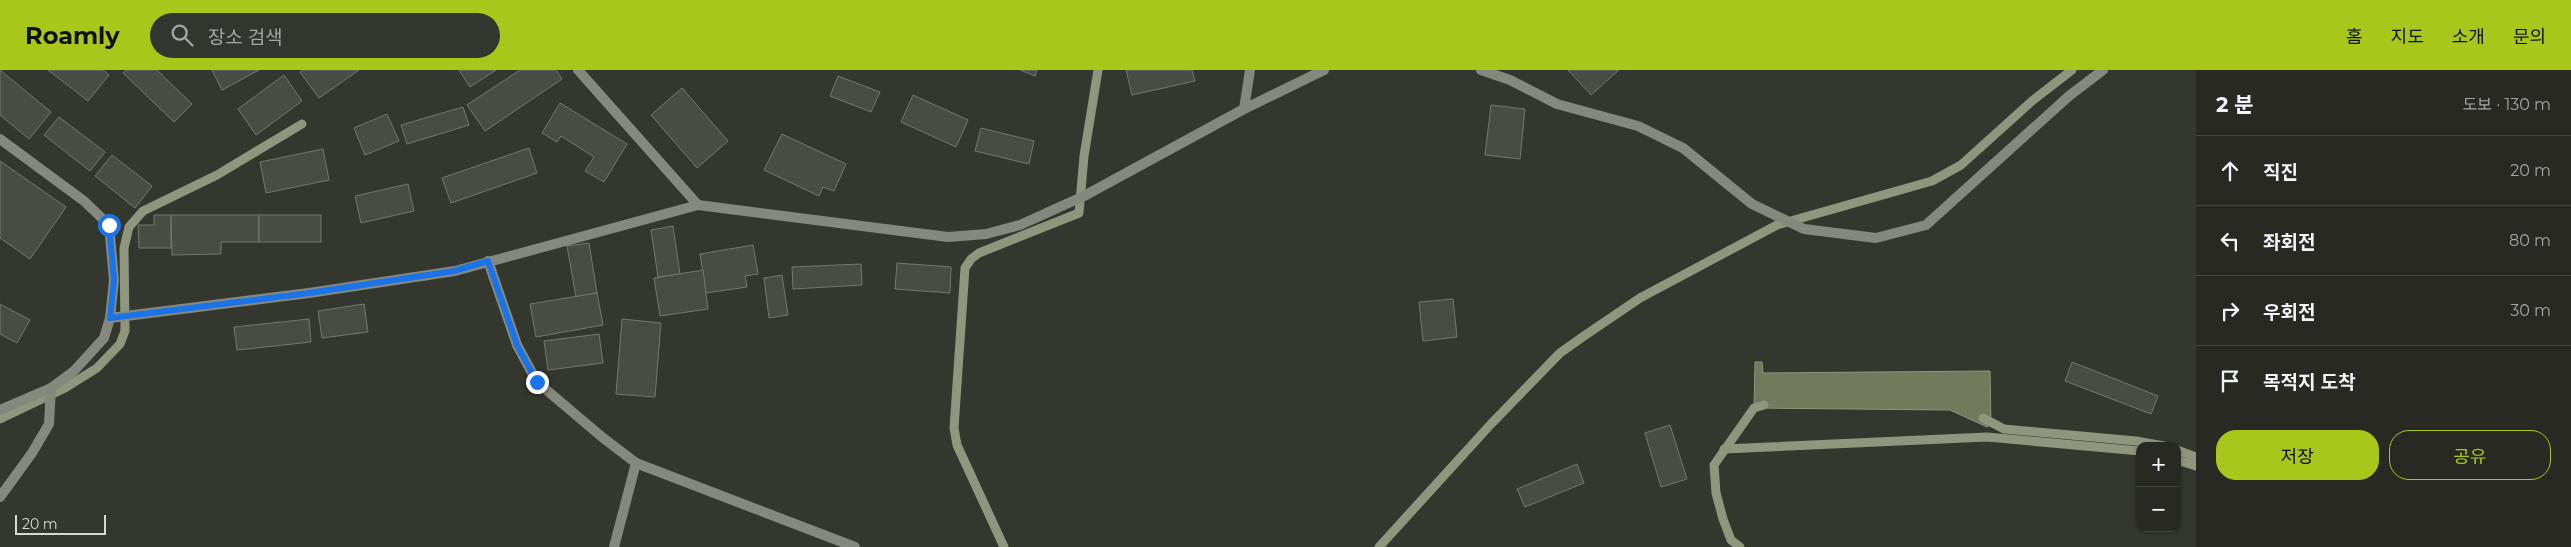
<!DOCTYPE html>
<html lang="ko">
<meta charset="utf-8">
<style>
:root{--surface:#272922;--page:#33352f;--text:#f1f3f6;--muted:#a4a6a5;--line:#434540;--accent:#a9c71a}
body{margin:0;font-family:Montserrat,"Noto Sans KR",sans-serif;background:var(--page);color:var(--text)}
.controls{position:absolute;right:15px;bottom:15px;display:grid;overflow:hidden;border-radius:10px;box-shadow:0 1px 4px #0004}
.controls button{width:45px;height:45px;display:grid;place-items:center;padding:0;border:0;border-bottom:1px solid var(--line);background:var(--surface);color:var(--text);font:25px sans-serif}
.scale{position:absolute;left:15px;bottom:12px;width:91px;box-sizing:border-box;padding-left:5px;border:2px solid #d6d8d2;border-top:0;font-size:14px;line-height:18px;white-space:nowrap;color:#d6d8d2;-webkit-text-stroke:4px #34372d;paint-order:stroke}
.stop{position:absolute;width:15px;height:15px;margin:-11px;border:4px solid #1a73e8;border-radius:50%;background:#fff}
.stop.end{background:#1a73e8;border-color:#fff;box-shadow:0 1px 5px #0008}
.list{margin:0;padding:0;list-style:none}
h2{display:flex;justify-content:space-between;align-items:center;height:65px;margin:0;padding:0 20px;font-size:21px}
h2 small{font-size:16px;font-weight:400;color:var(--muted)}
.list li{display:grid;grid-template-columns:32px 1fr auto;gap:15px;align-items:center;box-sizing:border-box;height:70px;padding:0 20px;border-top:1px solid var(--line)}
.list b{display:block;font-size:19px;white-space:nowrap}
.list em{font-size:16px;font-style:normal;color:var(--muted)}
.actions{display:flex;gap:10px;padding:15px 20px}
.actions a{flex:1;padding:11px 0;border:1px solid var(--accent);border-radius:20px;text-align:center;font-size:18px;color:var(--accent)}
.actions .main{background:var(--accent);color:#111}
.icon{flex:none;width:28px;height:28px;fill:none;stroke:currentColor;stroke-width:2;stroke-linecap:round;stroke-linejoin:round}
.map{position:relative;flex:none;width:2196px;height:477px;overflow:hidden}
header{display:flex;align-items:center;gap:30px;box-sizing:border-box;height:70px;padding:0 25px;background:var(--accent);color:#111}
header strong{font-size:24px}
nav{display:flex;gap:28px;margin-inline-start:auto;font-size:18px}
.search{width:350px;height:45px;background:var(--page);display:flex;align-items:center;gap:12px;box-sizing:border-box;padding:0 18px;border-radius:28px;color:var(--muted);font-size:19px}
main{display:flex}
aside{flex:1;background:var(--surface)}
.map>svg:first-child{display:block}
</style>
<header>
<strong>Roamly</strong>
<div class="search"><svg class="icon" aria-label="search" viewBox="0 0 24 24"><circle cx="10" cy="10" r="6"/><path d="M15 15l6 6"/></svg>장소 검색</div>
<nav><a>홈</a><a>지도</a><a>소개</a><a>문의</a></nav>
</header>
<main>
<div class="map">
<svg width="2196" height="477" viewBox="0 0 2196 477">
<rect width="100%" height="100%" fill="#34372d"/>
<polygon fill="#717a5a" stroke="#8f967e" points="1755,292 1762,292 1763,303 1990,301 1991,354 1987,357 1950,340 1754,338"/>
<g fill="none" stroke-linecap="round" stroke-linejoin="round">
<g stroke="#8f967e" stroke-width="9">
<polyline points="1983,348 2004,359 2136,371 2164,376"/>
<polyline points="0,349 65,318 97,298 120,274 125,261 124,178 129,157 143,141 217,105 302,54"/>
<polyline points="1724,379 1987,367 2140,381"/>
<polyline points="2177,380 2196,387"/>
<polyline points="2177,390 2196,396"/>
<polyline points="1004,477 957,375 954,358 965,198 971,189 979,183 1079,143 1084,86 1098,0"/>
<polyline points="1379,477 1491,354 1560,283 1584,266 1640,228 1777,155 1932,111 1961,95 2032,31 2072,0"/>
<polyline points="1740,477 1731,470 1723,449 1716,423 1714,395 1754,338 1764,335"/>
</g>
</g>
<g fill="#494c42" stroke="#75786d">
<polygon points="0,0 51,42 29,69 0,45"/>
<polygon points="48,0 103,0 109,5 88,31"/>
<polygon points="126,0 157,0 192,34 174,52 123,3"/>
<polygon points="212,0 259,0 222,20"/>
<polygon points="303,0 359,0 319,28 300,2"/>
<polygon points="459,0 496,0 470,17"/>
<polygon points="520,0 556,0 562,9 485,61 467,35"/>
<polygon points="1020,0 1037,0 1035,6"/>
<polygon points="1126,0 1192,0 1195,11 1132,25"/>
<polygon points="1568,0 1619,0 1591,25"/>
<polygon points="284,5 302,31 256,65 238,39"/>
<polygon points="838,6 880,22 871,42 830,26"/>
<polygon points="682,18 728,71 697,98 651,45"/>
<polygon points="913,25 968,50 956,77 901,52"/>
<polygon points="560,33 627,74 604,112 585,101 594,87 561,66 557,72 542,63"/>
<polygon points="1491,35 1525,39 1520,89 1485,85"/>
<polygon points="463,37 469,55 407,74 401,55"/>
<polygon points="387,44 399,71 365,85 354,58"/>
<polygon points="59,47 105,82 90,101 44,65"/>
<polygon points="981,58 1034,71 1029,94 975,81"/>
<polygon points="782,64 846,94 834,121 823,117 819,126 764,100"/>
<polygon points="529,78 537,103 451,133 442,108"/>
<polygon points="323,79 329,110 266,123 260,92"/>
<polygon points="112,85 152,116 135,138 95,106"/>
<polygon points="0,91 66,137 30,189 0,168"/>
<polygon points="408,114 414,141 361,153 355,126"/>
<polygon points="154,145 171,145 171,178 139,178 138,155 154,155"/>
<polygon points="171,145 259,145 259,172 221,172 221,184 172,185"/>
<rect x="259" y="145" width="62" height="27"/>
<polygon points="673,156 680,204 658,207 651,160"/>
<polygon points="589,173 597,223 576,227 567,176"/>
<polygon points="753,175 758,204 745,206 747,217 706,223 700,184"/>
<polygon points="897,193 951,197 950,223 895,219"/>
<polygon points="861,194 862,215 793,219 792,197"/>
<polygon points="703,200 708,239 660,246 654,208"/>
<polygon points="782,205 788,245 769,248 764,208"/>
<polygon points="597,223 603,255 536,267 530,234"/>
<polygon points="1453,229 1457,267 1423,271 1419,232"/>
<polygon points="0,234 30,250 17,273 0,264"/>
<polygon points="364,234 368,262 322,268 318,241"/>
<polygon points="309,249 311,272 237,280 234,257"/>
<polygon points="622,249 661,253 655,327 616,324"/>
<polygon points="599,264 603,293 548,300 544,271"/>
<polygon points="2072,292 2158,326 2151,344 2065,311"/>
<polygon points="1670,355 1687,409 1661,417 1645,363"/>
<polygon points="1577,394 1584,413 1525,437 1517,419"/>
</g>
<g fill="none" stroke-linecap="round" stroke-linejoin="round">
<g stroke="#85887d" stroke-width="10">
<polyline points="578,0 698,135"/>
<polyline points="1481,0 1510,10 1557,34 1638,56 1683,78 1752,134 1804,159 1876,168 1926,155 2069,26 2103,0"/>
<polyline points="1244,39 1250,0"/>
<polyline points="0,69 84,131 109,155 114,210 110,248 104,268 74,301 51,318 0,340"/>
<polyline points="488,191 517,275 537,312 602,367 636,393 855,477"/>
<polyline points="110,248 309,223 455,201 698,135 948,167 986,164 1020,155 1084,126 1244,39 1324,0"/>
<polyline points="0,427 32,383 49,354 51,318"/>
<polyline points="614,477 636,393"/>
</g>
</g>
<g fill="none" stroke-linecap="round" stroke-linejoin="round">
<polyline stroke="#1a73e8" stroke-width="6" points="109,155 114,210 110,248 309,223 454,201 488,191 517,275 537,312"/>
</g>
</svg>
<div class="controls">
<button>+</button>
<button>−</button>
</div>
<div class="scale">20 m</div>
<div class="stop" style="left:109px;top:155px"></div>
<div class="stop end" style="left:537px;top:312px"></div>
</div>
<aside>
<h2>2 분<small>도보 · 130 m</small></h2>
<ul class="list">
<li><svg class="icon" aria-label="ahead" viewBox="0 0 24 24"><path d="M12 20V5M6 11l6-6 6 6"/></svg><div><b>직진</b></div><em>20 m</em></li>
<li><svg class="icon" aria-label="left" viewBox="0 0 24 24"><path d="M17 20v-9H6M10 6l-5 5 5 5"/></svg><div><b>좌회전</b></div><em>80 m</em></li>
<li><svg class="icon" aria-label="right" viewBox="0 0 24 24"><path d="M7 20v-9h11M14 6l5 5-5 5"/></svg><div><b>우회전</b></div><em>30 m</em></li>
<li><svg class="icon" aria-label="arrive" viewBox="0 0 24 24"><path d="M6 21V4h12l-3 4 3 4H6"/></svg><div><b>목적지 도착</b></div></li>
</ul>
<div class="actions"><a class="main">저장</a><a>공유</a></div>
</aside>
</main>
